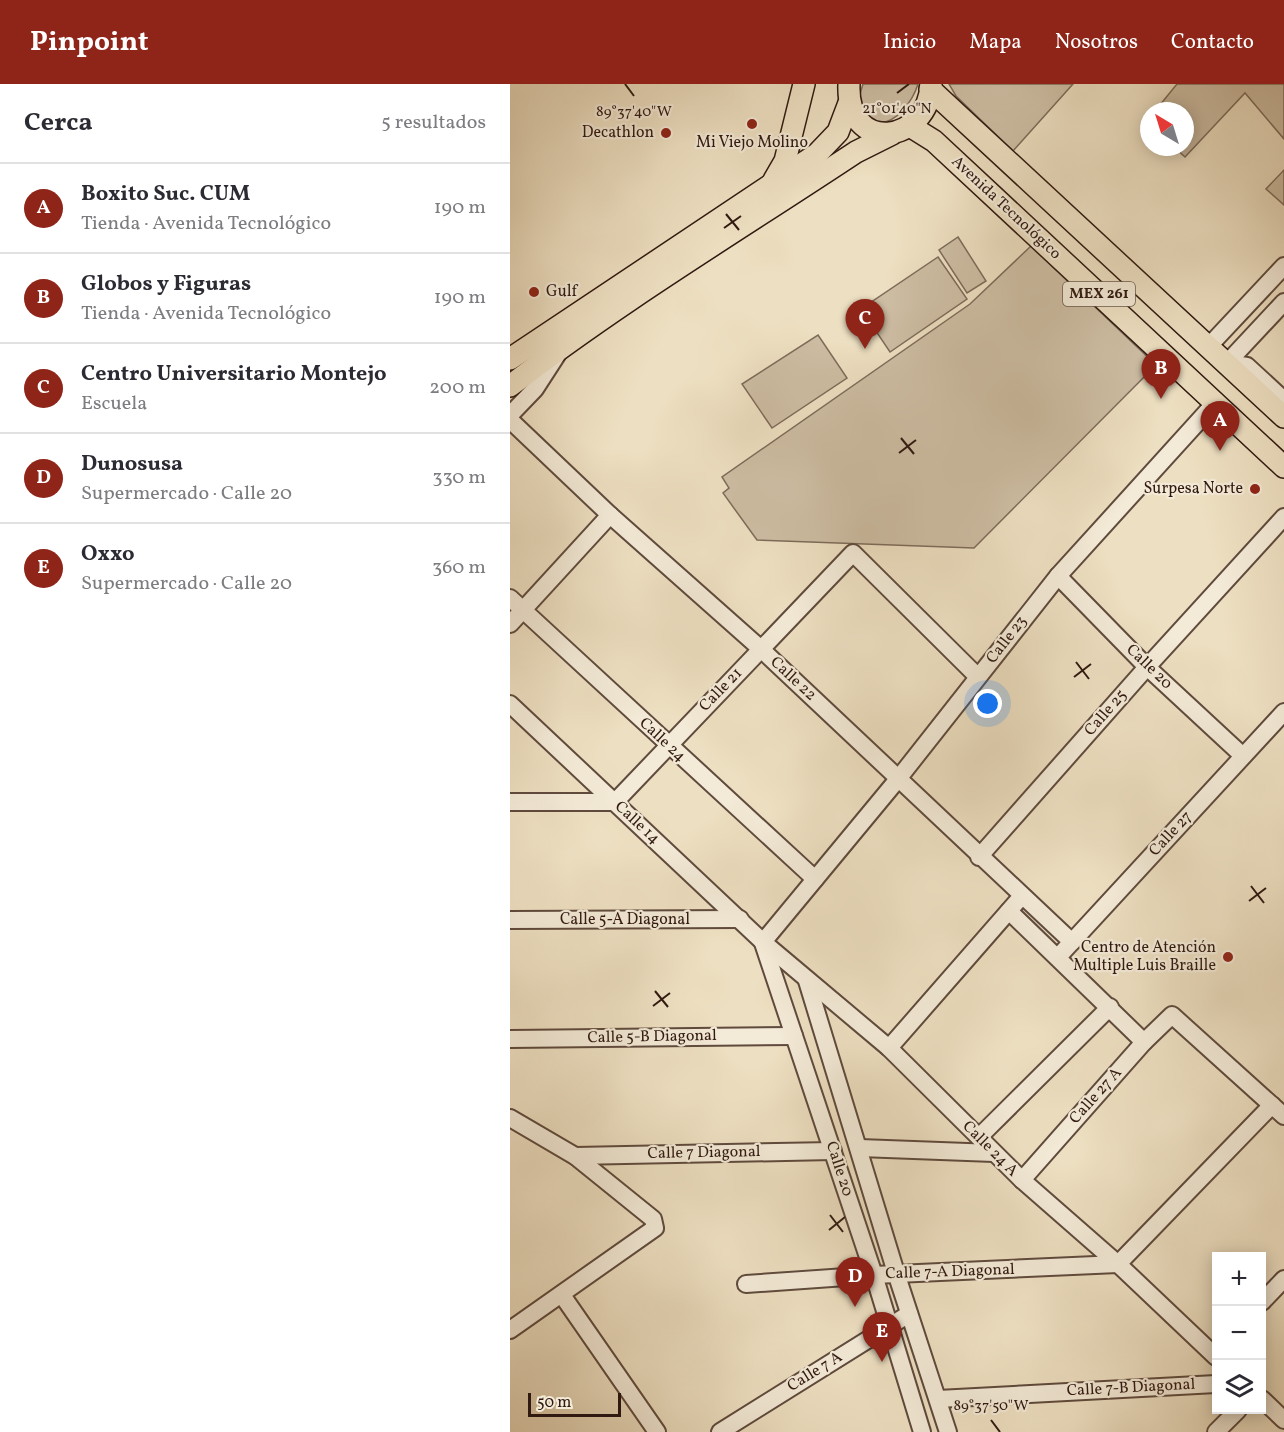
<!DOCTYPE html>
<html lang="es">
<meta charset="utf-8">
<style>
:root{--surface:#fff;--page:#f2f2f3;--text:#2b2b33;--muted:#7c7c81;--line:#e1e1e2;--accent:#8f2418}
body{margin:0;font-family:Vollkorn,serif;background:var(--page);color:var(--text)}
.controls{position:absolute;right:18px;bottom:18px;display:grid;overflow:hidden;border-radius:0px;box-shadow:0 3px 15px #0003}
.controls button{width:54px;height:54px;display:grid;place-items:center;padding:0;border:0;border-bottom:2px solid var(--line);background:var(--surface);color:var(--text);font:30px sans-serif}
.compass{position:absolute;left:630px;top:18px;width:54px;height:54px;border-radius:50%;background:var(--surface);box-shadow:0 3px 15px #0003;rotate:322deg}
.scale{position:absolute;left:18px;bottom:15px;width:93px;box-sizing:border-box;padding-left:6px;border:3px solid #301911;border-top:0;font-size:16px;line-height:21px;white-space:nowrap;color:#301911;-webkit-text-stroke:4px #f3ead7;paint-order:stroke}
.you{position:absolute;left:478px;top:620px;width:21px;height:21px;margin:-15px;border:4px solid #fff;border-radius:50%;background:#1a73e8;box-shadow:0 0 0 9px #1a73e833}
.badge{display:grid;place-items:center;width:39px;height:39px;border-radius:50%;background:var(--accent);color:#fff;font-size:20px;font-weight:700}
.pin{position:absolute;translate:-50% -50px;filter:drop-shadow(0 2px 3px #0008)}
.pin::after{content:'';position:absolute;top:32px;width:21px;height:18px;background:inherit;clip-path:polygon(0 0,100% 0,50% 100%)}
.list{margin:0;padding:0;list-style:none}
h2{display:flex;justify-content:space-between;align-items:center;height:78px;margin:0;padding:0 24px;font-size:26px}
h2 small{font-size:20px;font-weight:400;color:var(--muted)}
.list li{display:grid;grid-template-columns:39px 1fr auto;gap:18px;align-items:center;box-sizing:border-box;height:90px;padding:0 24px;border-top:2px solid var(--line)}
.list b{display:block;font-size:22px;white-space:nowrap}
.list p{margin:0;font-size:20px;white-space:nowrap;color:var(--muted)}
.list em{font-size:20px;font-style:normal;color:var(--muted)}
.icon{flex:none;width:33px;height:33px;fill:none;stroke:currentColor;stroke-width:2;stroke-linecap:round;stroke-linejoin:round}
.map{position:relative;flex:none;width:774px;height:1348px;overflow:hidden}
header{display:flex;align-items:center;gap:36px;box-sizing:border-box;height:84px;padding:0 30px;background:var(--accent);color:#fff}
header strong{font-size:28px}
nav{display:flex;gap:33px;margin-inline-start:auto;font-size:21px}
main{display:flex}
aside{flex:1;background:var(--surface)}
.map>svg:first-child{display:block}
</style>
<header>
<strong>Pinpoint</strong>
<nav><a>Inicio</a><a>Mapa</a><a>Nosotros</a><a>Contacto</a></nav>
</header>
<main>
<aside>
<h2>Cerca<small>5 resultados</small></h2>
<ul class="list">
<li><span class="badge">A</span><div><b>Boxito Suc. CUM</b><p>Tienda · Avenida Tecnológico</p></div><em>190 m</em></li>
<li><span class="badge">B</span><div><b>Globos y Figuras</b><p>Tienda · Avenida Tecnológico</p></div><em>190 m</em></li>
<li><span class="badge">C</span><div><b>Centro Universitario Montejo</b><p>Escuela</p></div><em>200 m</em></li>
<li><span class="badge">D</span><div><b>Dunosusa</b><p>Supermercado · Calle 20</p></div><em>330 m</em></li>
<li><span class="badge">E</span><div><b>Oxxo</b><p>Supermercado · Calle 20</p></div><em>360 m</em></li>
</ul>
</aside>
<div class="map">
<svg width="774" height="1348" viewBox="0 0 774 1348">
<rect width="100%" height="100%" fill="#eddfc1"/>
<filter id="stains"><feTurbulence type="fractalNoise" baseFrequency=".00333" numOctaves="4"/><feColorMatrix values="0 0 0 0 .2 0 0 0 0 .09 0 0 0 0 .02 0 0 0 .5 -.17"/></filter>
<radialGradient id="worn" r=".72"><stop offset=".6" stop-color="#630" stop-opacity="0"/><stop offset="1" stop-color="#630" stop-opacity=".3"/></radialGradient>
<g fill="#cdbda3" stroke="#7e6b5a" stroke-width="1.5">
<path d="M353,0h55c-5,16 -22,42 -42,38 -4,-1 -10,-6 -14,-8l-3,-17z"/>
<polygon points="439,0 563,0 503,67 446,12"/>
<polygon points="667,0 774,0 774,55 735,9 675,73 664,63 675,63 675,27 645,27"/>
<polygon points="774,86 774,121 756,105"/>
<polygon points="448,153 476,197 457,209 429,166"/>
<polygon points="521,162 646,281 464,464 247,456 213,409 219,404 212,393 460,220"/>
<polygon points="428,173 457,215 380,268 351,225"/>
<polygon points="308,251 337,294 262,344 232,300"/>
</g>
<g fill="none" stroke-linecap="round" stroke-linejoin="round">
<defs>
<g id="minor">
<polyline points="699,262 774,182"/>
<polyline points="717,279 774,218"/>
<polyline points="717,279 737,282 774,316"/>
<polyline points="0,331 25,305 47,271"/>
<polyline points="0,336 100,431 251,565 562,858"/>
<polyline points="548,492 637,583 733,672"/>
<polyline points="0,514 305,795"/>
<polyline points="0,540 100,431"/>
<polyline points="0,620 253,858 379,964 512,1096 608,1180 706,1273"/>
<polyline points="0,718 105,718 343,469 468,593"/>
<polyline points="469,773 637,583 774,433"/>
<polyline points="499,827 634,958"/>
<polyline points="0,836 230,835"/>
<polyline points="253,858 388,695 548,492 705,319"/>
<polyline points="253,859 364,1191 412,1348"/>
<polyline points="548,873 774,628"/>
<polyline points="297,897 387,1192 438,1348"/>
<polyline points="0,955 284,952"/>
<polyline points="379,964 511,813"/>
<polyline points="0,1034 65,1072 143,1135 145,1144 0,1246"/>
<polyline points="469,1053 600,923"/>
<polyline points="350,1064 484,1069"/>
<polyline points="65,1072 323,1067"/>
<polyline points="512,1096 634,958 662,931 774,1032"/>
<polyline points="236,1200 364,1191 608,1180 762,1021"/>
<polyline points="52,1211 147,1348"/>
<polyline points="752,1218 774,1195"/>
<polyline points="428,1315 706,1300"/>
<polyline points="752,1315 774,1336"/>
<polyline points="210,1348 399,1230"/>
<polyline points="706,1348 728,1326"/>
</g>
<g id="major">
<path d="M339,0c-3,72 80,59 82,0"/>
<polyline points="420,5 774,333"/>
<polyline points="400,42 424,57 774,383"/>
<polyline points="264,96 275,77 294,0"/>
<polyline points="0,275 307,70 328,48 339,19"/>
<path d="M0,302c110,-85 230,-157 346,-234l36,-18"/>
</g>
</defs>
<use href="#minor" stroke="#5f4a3d" stroke-width="20"/>
<use href="#major" stroke="#301911" stroke-width="24"/>
<use href="#minor" stroke="#f3ead7" stroke-width="16"/>
<use href="#major" stroke="#eddfc1" stroke-width="21"/>
</g>
<path fill="none" stroke="#301911" stroke-width="2" d="M115,0l9,12M387,9l12,-9M216,130l13,16M214,144l17,-12M391,354l13,16M389,369l17,-13M566,578l13,17M564,593l17,-13M741,802l13,17M739,817l17,-13M145,907l13,16M143,922l17,-13M320,1131l13,17M319,1146l16,-13M481,1336l9,12"/>
<g fill="#8f2418" stroke="#f3ead7" stroke-width="2">
<circle cx="242" cy="40" r="6"/>
<circle cx="156" cy="49" r="6"/>
<circle cx="24" cy="208" r="6"/>
<circle cx="745" cy="405" r="6"/>
<circle cx="718" cy="873" r="6"/>
</g>
<g text-anchor="middle" dominant-baseline="central" stroke-width="4.5" stroke-linejoin="round" paint-order="stroke">
<rect fill="#f3ead7" stroke="#6a584c" stroke-width="1.5" x="553" y="198" width="72" height="24" rx="4.5"/>
<g font-size="15" font-weight="bold" fill="#301911">
<text x="589" y="210">MEX 261</text>
</g>
<g font-size="16" fill="#301911" stroke="#f3ead7" text-anchor="end">
<text x="144" y="49">Decathlon</text>
<text x="242" y="59" text-anchor="middle">Mi Viejo Molino</text>
<text x="36" y="208" text-anchor="start">Gulf</text>
<text x="733" y="405">Surpesa Norte</text>
<text x="706" y="864">Centro de Atención<tspan x="706" dy="18">Multiple Luis Braille</tspan></text>
</g>
<g font-size="16" fill="#301911" stroke="#f3ead7">
<text transform="translate(496 124) rotate(43)">Avenida Tecnológico</text>
<text transform="translate(497 556) rotate(-52)">Calle 23</text>
<text transform="translate(639 583) rotate(44)">Calle 20</text>
<text transform="translate(283 595) rotate(43)">Calle 22</text>
<text transform="translate(211 606) rotate(-46)">Calle 21</text>
<text transform="translate(596 629) rotate(-49)">Calle 25</text>
<text transform="translate(152 656) rotate(43)">Calle 24</text>
<text transform="translate(127 739) rotate(43)">Calle 14</text>
<text transform="translate(661 750) rotate(-47)">Calle 27</text>
<text x="115" y="836">Calle 5-A Diagonal</text>
<text transform="translate(142 953) rotate(-1)">Calle 5-B Diagonal</text>
<text transform="translate(586 1012) rotate(-48)">Calle 27 A</text>
<text transform="translate(480 1065) rotate(45)">Calle 24 A</text>
<text transform="translate(194 1069) rotate(-1)">Calle 7 Diagonal</text>
<text transform="translate(329 1085) rotate(72)">Calle 20</text>
<text transform="translate(440 1188) rotate(-2)">Calle 7-A Diagonal</text>
<text transform="translate(305 1288) rotate(-32)">Calle 7 A</text>
<text transform="translate(621 1304) rotate(-3)">Calle 7-B Diagonal</text>
</g>
</g>
<g font-size="15" text-anchor="middle" fill="#301911" stroke="#f3ead7" stroke-width="4.5" stroke-linejoin="round" paint-order="stroke">
<text x="387" y="29">21°01'40"N</text>
<text x="124" y="32">89°37'40"W</text>
<text x="481" y="1326">89°37'50"W</text>
</g>
<rect width="100%" height="100%" filter="url(#stains)"/>
<rect width="100%" height="100%" fill="url(#worn)"/>
</svg>
<div class="controls">
<button>+</button>
<button>−</button>
<button><svg class="icon" aria-label="layers" viewBox="0 0 24 24"><path d="M12 4l9 5-9 5-9-5zM3 14l9 5 9-5"/></svg></button>
</div>
<svg class="compass" viewBox="-18 -18 36 36"><path d="M0-13l5 13h-10z" fill="#e53935"/><path d="M0 13l5-13h-10z" fill="#7c7c81"/></svg>
<div class="scale">50 m</div>
<div class="you"></div>
<div class="pin badge" style="left:710px;top:367px">A</div>
<div class="pin badge" style="left:651px;top:315px">B</div>
<div class="pin badge" style="left:355px;top:265px">C</div>
<div class="pin badge" style="left:345px;top:1223px">D</div>
<div class="pin badge" style="left:372px;top:1278px">E</div>
</div>
</main>
